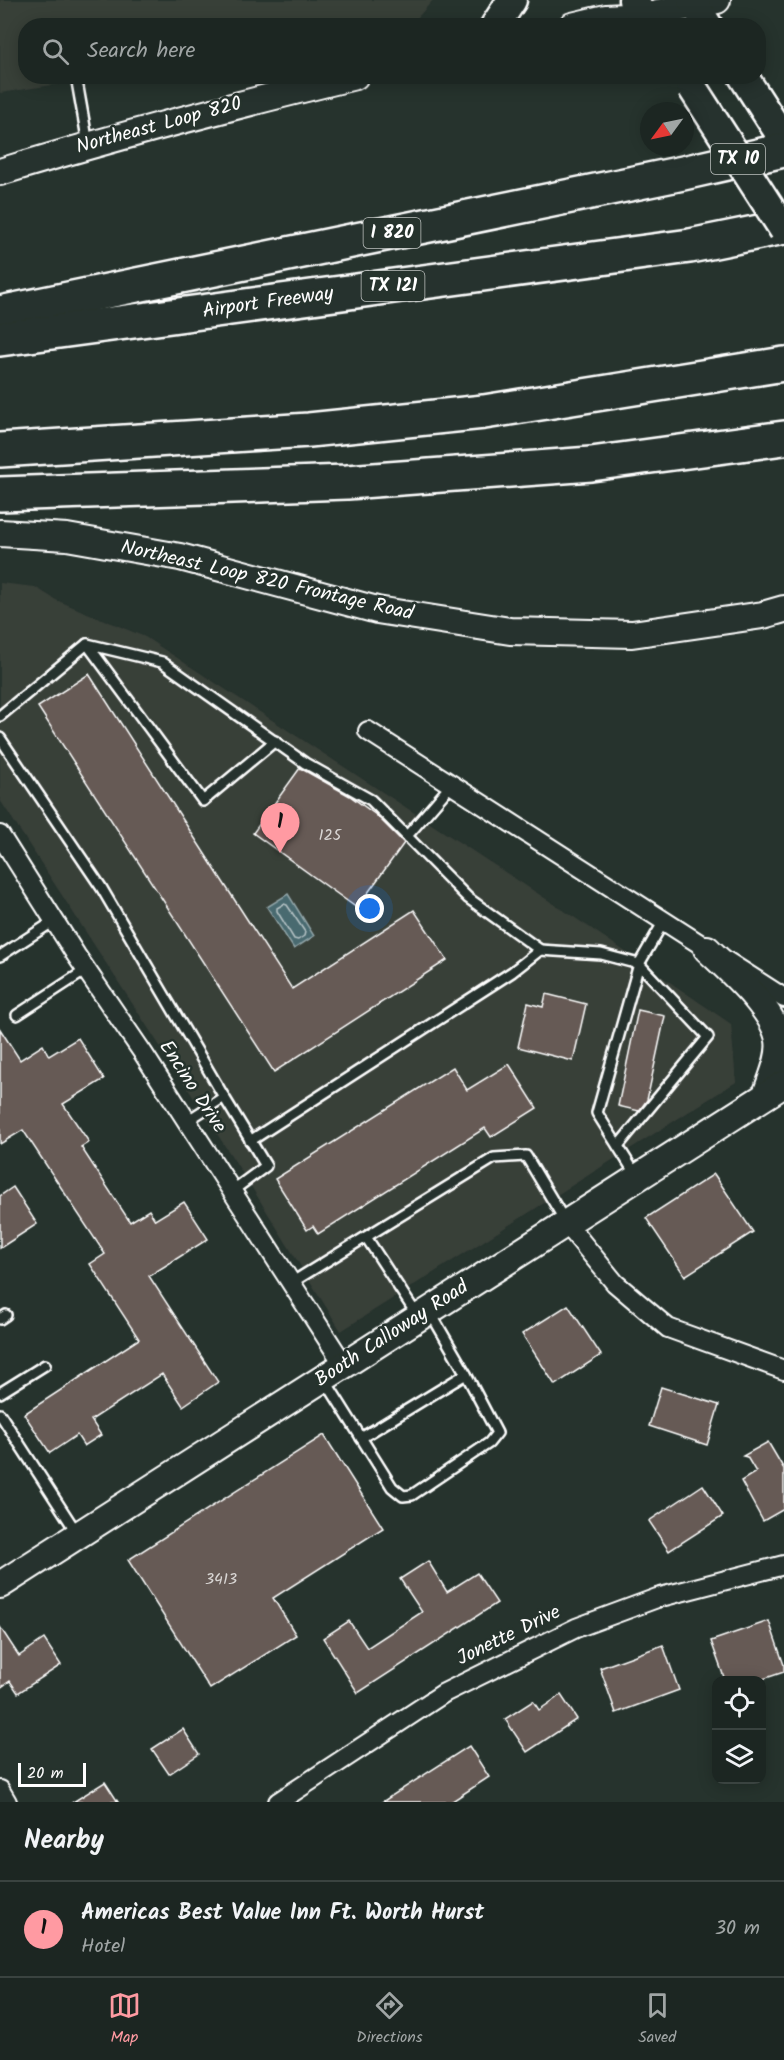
<!DOCTYPE html>
<style>
:root{--surface:#1c2622;--page:#29322f;--text:#f1f3f6;--muted:#a0a5a5;--line:#3a4340;--accent:#ff9aa2}
body{margin:0;font-family:Kalam,sans-serif;background:var(--page);color:var(--text)}
.controls{position:absolute;right:18px;bottom:18px;display:grid;overflow:hidden;border-radius:12px;box-shadow:0 3px 15px #0003}
.controls button{width:54px;height:54px;display:grid;place-items:center;padding:0;border:0;border-bottom:2px solid var(--line);background:var(--surface);color:var(--text);font:30px sans-serif}
.compass{position:absolute;left:640px;top:102px;width:54px;height:54px;border-radius:50%;background:var(--surface);box-shadow:0 3px 15px #0003;rotate:237deg}
.scale{position:absolute;left:18px;bottom:15px;width:68px;box-sizing:border-box;padding-left:6px;border:3px solid #fff;border-top:0;font-size:16px;line-height:21px;white-space:nowrap;color:#fff;-webkit-text-stroke:4px #26332d;paint-order:stroke}
.you{position:absolute;left:370px;top:909px;width:21px;height:21px;margin:-15px;border:4px solid #fff;border-radius:50%;background:#1a73e8;box-shadow:0 0 0 9px #1a73e833}
.badge{display:grid;place-items:center;width:39px;height:39px;border-radius:50%;background:var(--accent);color:#111;font-size:20px;font-weight:700}
.pin{position:absolute;translate:-50% -50px;filter:drop-shadow(0 2px 3px #0008)}
.pin::after{content:'';position:absolute;top:32px;width:21px;height:18px;background:inherit;clip-path:polygon(0 0,100% 0,50% 100%)}
.list{margin:0;padding:0;list-style:none}
h2{display:flex;justify-content:space-between;align-items:center;height:78px;margin:0;padding:0 24px;font-size:26px}
h2 small{font-size:20px;font-weight:400;color:var(--muted)}
.list li{display:grid;grid-template-columns:39px 1fr auto;gap:18px;align-items:center;box-sizing:border-box;height:96px;padding:0 24px;border-top:2px solid var(--line)}
.list b{display:block;font-size:22px;white-space:nowrap}
.list p{margin:0;font-size:20px;white-space:nowrap;color:var(--muted)}
.list em{font-size:20px;font-style:normal;color:var(--muted)}
.icon{flex:none;width:33px;height:33px;fill:none;stroke:currentColor;stroke-width:2;stroke-linecap:round;stroke-linejoin:round}
.map{position:relative;flex:none;width:784px;height:1802px;overflow:hidden}
.search{position:absolute;background:var(--surface);box-shadow:0 3px 15px #0003;left:18px;right:18px;top:18px;height:66px;display:flex;align-items:center;gap:15px;box-sizing:border-box;padding:0 21px;border-radius:24px;color:var(--muted);font-size:22px}
.sheet{height:174px;background:var(--surface)}
nav{display:flex;justify-content:space-around;align-items:center;box-sizing:border-box;height:84px;border-top:2px solid var(--line);background:var(--surface);font-size:16px;color:var(--muted)}
nav a{display:grid;justify-items:center;gap:3px}
nav .on{color:var(--accent)}
.map>svg:first-child{display:block}
</style>
<div class="map">
<svg width="784" height="1802" viewBox="0 0 784 1802">
<rect width="100%" height="100%" fill="#26332d"/>
<filter id="ink" filterUnits="userSpaceOnUse"><feTurbulence type="fractalNoise" baseFrequency=".0167" numOctaves="2"/><feDisplacementMap in="SourceGraphic" scale="12" xChannelSelector="R" yChannelSelector="G"/><feConvolveMatrix kernelMatrix="1 2 1 2 8 2 1 2 1" color-interpolation-filters="sRGB"/></filter>
<g filter="url(#ink)">
<g fill="#393f39">
<polygon points="0,0 433,0 411,25 26,26 26,76 105,77 0,93"/>
<polygon points="0,583 35,587 56,600 145,637 592,929 731,1024 736,1082 341,1331 249,1183 0,800"/>
</g>
<polygon fill="#496a70" stroke="#92a6a9" stroke-width="1.5" points="288,894 314,936 294,949 267,907"/>
<g fill="none" stroke-linecap="round" stroke-linejoin="round">
<polygon stroke="#b6c3c6" stroke-width="1.5" points="284,904 287,905 305,932 304,936 298,940 294,939 277,911 277,908"/>
</g>
<g fill="#665a54" stroke="#fff" stroke-width="1.5">
<polygon points="89,674 292,989 414,910 447,960 274,1072 38,707"/>
<polygon points="300,768 350,796 376,815 404,843 357,908 253,833"/>
<polygon points="546,994 586,1004 573,1061 518,1047 528,1003 543,1007"/>
<polygon points="638,1010 665,1016 647,1100 639,1111 618,1106"/>
<polygon points="0,1029 20,1060 43,1045 49,1056 78,1038 104,1079 63,1104 89,1142 81,1147 130,1222 149,1210 155,1220 184,1202 208,1239 149,1276 218,1382 183,1406 162,1374 91,1420 101,1435 84,1446 77,1435 50,1453 24,1414 139,1339 90,1264 105,1254 23,1130 0,1144"/>
<polygon points="509,1064 537,1108 491,1137 485,1128 318,1234 313,1226 307,1230 275,1179 453,1067 467,1090"/>
<polygon points="714,1174 753,1232 685,1276 646,1218"/>
<polygon points="13,1187 37,1224 0,1248 0,1196"/>
<polygon points="568,1305 601,1355 555,1385 522,1334"/>
<polygon points="661,1387 719,1405 707,1445 649,1426"/>
<polygon points="324,1435 383,1528 273,1598 296,1635 210,1689 128,1560"/>
<polygon points="768,1442 784,1469 784,1509 763,1521 741,1481 756,1472 747,1457 743,1456"/>
<polygon points="703,1485 723,1516 669,1551 649,1521"/>
<polygon points="428,1561 447,1592 477,1573 497,1603 358,1693 323,1638 349,1621 367,1648 422,1612 400,1579"/>
<polygon points="769,1621 784,1665 784,1672 760,1680 725,1680 711,1641"/>
<polygon points="0,1627 19,1656 44,1639 61,1665 18,1693 10,1681 0,1688"/>
<polygon points="663,1645 679,1690 616,1713 600,1668"/>
<polygon points="561,1695 577,1719 527,1752 505,1719 533,1701 539,1710"/>
<polygon points="183,1729 199,1754 169,1774 152,1749"/>
<polygon points="469,1746 489,1777 451,1802 382,1802"/>
<polygon points="105,1782 118,1802 73,1802"/>
</g>
<g fill="none" stroke-linecap="round" stroke-linejoin="round">
<defs>
<g id="lane">
<polyline points="76,76 88,144"/>
<polyline points="87,644 203,801 275,741"/>
<polyline points="0,716 87,644 162,662 305,763 371,800 468,898 540,950 512,972 250,1141"/>
<polyline points="0,738 101,887 224,1097"/>
<polyline points="407,836 452,784"/>
<polyline points="540,950 601,954 639,964 664,921"/>
<polyline points="0,956 54,921"/>
<polyline points="17,1015 86,970"/>
<polyline points="187,1121 224,1097 266,1166 232,1191"/>
<polyline points="618,1146 708,1037 639,964"/>
<polyline points="636,1175 597,1113 639,964"/>
<polyline points="366,1237 417,1315"/>
<polyline points="291,1283 494,1158 526,1156 565,1221"/>
<polyline points="0,1319 6,1315"/>
<polyline points="325,1380 392,1487 403,1496 412,1495 489,1443 497,1433 466,1374 430,1312"/>
<polyline points="0,1393 45,1365"/>
<polyline points="0,1414 77,1533"/>
<polyline points="361,1438 466,1374"/>
</g>
<g id="street">
<polyline points="368,731 784,998"/>
<polyline points="0,835 76,955 143,1053 344,1365"/>
<polyline points="566,1223 615,1283 668,1328 784,1370"/>
<polyline points="0,1790 7,1802"/>
<polyline points="278,1802 444,1693 576,1628 657,1598 784,1565"/>
</g>
<g id="secondary">
<polyline points="572,26 606,18 644,16 717,0"/>
<path d="M0,172c117,-36 236,-67 355,-96"/>
<polyline points="0,533 67,537 180,557 377,610 510,631 632,634 763,615 784,609"/>
<path d="M707,949c22,21 67,60 72,91 3,17 -8,39 -13,55"/>
<polyline points="0,1585 784,1084"/>
</g>
<g id="primary">
<polyline points="633,0 650,26"/>
<polyline points="692,0 708,26"/>
<polyline points="495,26 512,0"/>
<polyline points="743,76 784,140"/>
</g>
<g id="highway">
<polyline points="0,313 683,173 784,150"/>
<polyline points="0,339 690,246 784,227"/>
<polyline points="0,450 309,430 484,412 784,364"/>
<polyline points="0,494 347,482 591,464 784,438"/>
</g>
</defs>
<use href="#lane" stroke="#fff" stroke-width="14"/>
<use href="#street" stroke="#fff" stroke-width="22"/>
<use href="#secondary" stroke="#fff" stroke-width="30"/>
<use href="#primary" stroke="#fff" stroke-width="33"/>
<use href="#highway" stroke="#fff" stroke-width="38"/>
<use href="#lane" stroke="#26332d" stroke-width="9"/>
<use href="#street" stroke="#26332d" stroke-width="18"/>
<use href="#secondary" stroke="#26332d" stroke-width="26"/>
<use href="#primary" stroke="#26332d" stroke-width="28"/>
<use href="#highway" stroke="#26332d" stroke-width="33"/>
<defs>
<polyline id="primary-bridge" points="692,87 784,230"/>
</defs>
<use href="#primary-bridge" stroke="#fff" stroke-width="33" stroke-linecap="butt"/>
<use href="#primary-bridge" stroke="#26332d" stroke-width="28"/>
</g>
</g>
<g text-anchor="middle" dominant-baseline="central" stroke-width="5" stroke-linejoin="round" paint-order="stroke">
<g font-size="16" fill="#d9d6d4">
<text x="330" y="835">125</text>
<text x="221" y="1579">3413</text>
</g>
<g fill="#26332d" stroke="#bec2c0" stroke-width="1.5">
<rect x="711" y="144" width="54" height="30" rx="4.5"/>
<rect x="363.5" y="218" width="57" height="30" rx="4.5"/>
<rect x="361.5" y="271" width="63" height="30" rx="4.5"/>
</g>
<g font-size="18" font-weight="bold" fill="#fff">
<text x="738" y="159">TX 10</text>
<text x="392" y="233">I 820</text>
<text x="393" y="286">TX 121</text>
</g>
<g font-size="20" fill="#fff" stroke="#26332d">
<text transform="translate(159 126) rotate(-15)">Northeast Loop 820</text>
<text transform="translate(268 303) rotate(-8)">Airport Freeway</text>
<text transform="translate(267 581) rotate(13)">Northeast Loop 820 Frontage Road</text>
<text transform="translate(192 1087) rotate(57)">Encino Drive</text>
<text transform="translate(392 1334) rotate(-33)">Booth Calloway Road</text>
<text transform="translate(509 1636) rotate(-26)">Jonette Drive</text>
</g>
</g>
</svg>
<div class="controls">
<button><svg class="icon" aria-label="locate" viewBox="0 0 24 24"><circle cx="12" cy="12" r="6"/><path d="M12 2v4M12 18v4M2 12h4M18 12h4"/></svg></button>
<button><svg class="icon" aria-label="layers" viewBox="0 0 24 24"><path d="M12 4l9 5-9 5-9-5zM3 14l9 5 9-5"/></svg></button>
</div>
<svg class="compass" viewBox="-18 -18 36 36"><path d="M0-13l5 13h-10z" fill="#e53935"/><path d="M0 13l5-13h-10z" fill="#a0a5a5"/></svg>
<div class="scale">20 m</div>
<div class="you"></div>
<div class="pin badge" style="left:280px;top:853px">1</div>
<div class="search"><svg class="icon" aria-label="search" viewBox="0 0 24 24"><circle cx="10" cy="10" r="6"/><path d="M15 15l6 6"/></svg>Search here</div>
</div>
<section class="sheet">
<h2>Nearby<small></small></h2>
<ul class="list">
<li><span class="badge">1</span><div><b>Americas Best Value Inn Ft. Worth Hurst</b><p>Hotel</p></div><em>30 m</em></li>
</ul>
</section>
<nav>
<a class="on"><svg class="icon" aria-label="map" viewBox="0 0 24 24"><path d="M3 6l6-2 6 2 6-2v14l-6 2-6-2-6 2zM9 4v14M15 6v14"/></svg>Map</a>
<a><svg class="icon" aria-label="directions" viewBox="0 0 24 24"><path d="M12 3l9 9-9 9-9-9zM9 14v-3h6M13 9l2 2-2 2"/></svg>Directions</a>
<a><svg class="icon" aria-label="saved" viewBox="0 0 24 24"><path d="M7 4h10v16l-5-4-5 4z"/></svg>Saved</a>
</nav>
